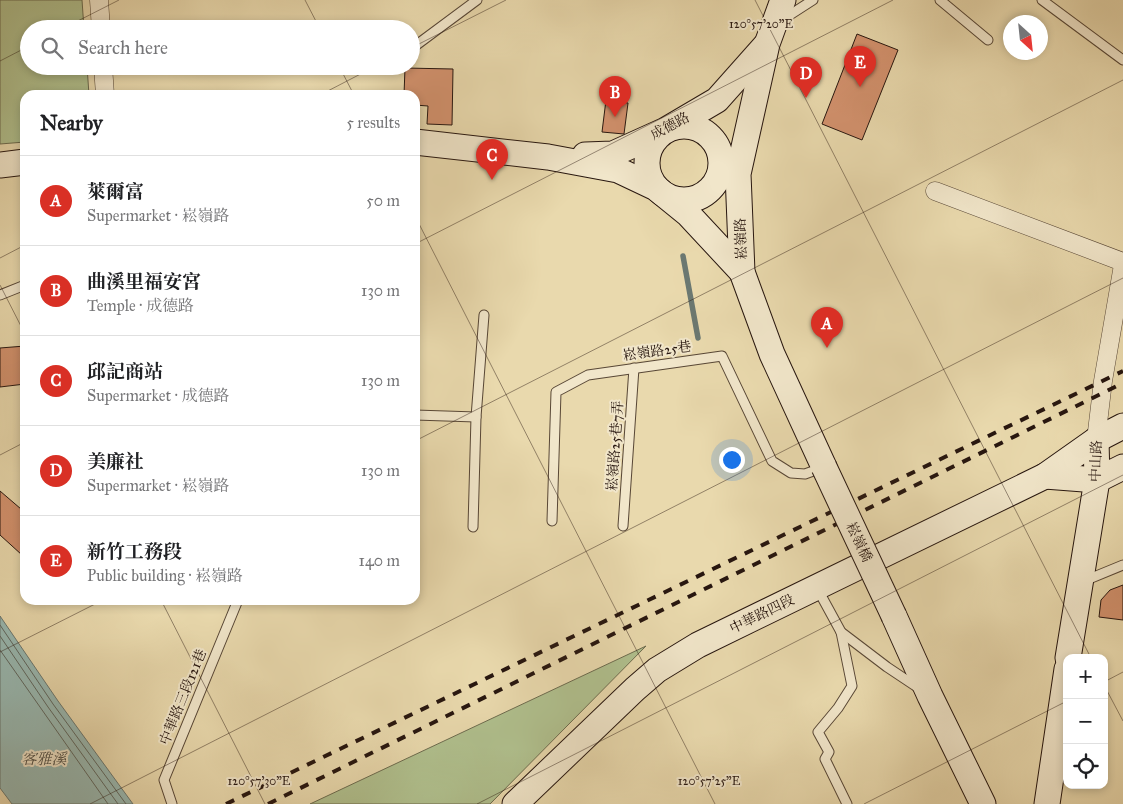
<!DOCTYPE html>
<meta charset="utf-8">
<style>
:root{--surface:#fff;--page:#f2f2f2;--text:#202124;--muted:#757577;--line:#e0e0e0;--accent:#d93025}
body{margin:0;font-family:"IM FELL Great Primer","Noto Serif TC",serif;background:var(--page);color:var(--text)}
.controls{position:absolute;right:15px;bottom:15px;display:grid;overflow:hidden;border-radius:10px;box-shadow:0 2px 8px #0003}
.controls button{width:45px;height:45px;display:grid;place-items:center;padding:0;border:0;border-bottom:1px solid var(--line);background:var(--surface);color:var(--text);font:25px sans-serif}
.compass{position:absolute;left:1003px;top:15px;width:45px;height:45px;border-radius:50%;background:var(--surface);box-shadow:0 2px 8px #0003;rotate:153deg}
.you{position:absolute;left:731px;top:459px;width:18px;height:18px;margin:-12px;border:4px solid #fff;border-radius:50%;background:#1a73e8;box-shadow:0 0 0 8px #1a73e833}
.badge{display:grid;place-items:center;width:32px;height:32px;border-radius:50%;background:var(--accent);color:#fff;font-size:16px;font-weight:700}
.pin{position:absolute;translate:-50% -41px;filter:drop-shadow(0 1px 2px #0008)}
.pin::after{content:'';position:absolute;top:26px;width:18px;height:15px;background:inherit;clip-path:polygon(0 0,100% 0,50% 100%)}
.list{margin:0;padding:0;list-style:none}
h2{display:flex;justify-content:space-between;align-items:center;height:65px;margin:0;padding:0 20px;font-size:21px}
h2 small{font-size:16px;font-weight:400;color:var(--muted)}
.list li{display:grid;grid-template-columns:32px 1fr auto;gap:15px;align-items:center;box-sizing:border-box;height:90px;padding:0 20px;border-top:1px solid var(--line)}
.list b{display:block;font-size:19px;white-space:nowrap}
.list p{margin:0;font-size:16px;white-space:nowrap;color:var(--muted)}
.list em{font-size:16px;font-style:normal;color:var(--muted)}
.icon{flex:none;width:28px;height:28px;fill:none;stroke:currentColor;stroke-width:2;stroke-linecap:round;stroke-linejoin:round}
.map{position:relative;flex:none;width:1123px;height:804px;overflow:hidden}
.search{position:absolute;background:var(--surface);box-shadow:0 2px 8px #0003;left:20px;top:20px;width:400px;height:55px;display:flex;align-items:center;gap:12px;box-sizing:border-box;padding:0 18px;border-radius:28px;color:var(--muted);font-size:19px}
.panel{position:absolute;background:var(--surface);box-shadow:0 2px 8px #0003;left:20px;top:90px;width:400px;height:515px;border-radius:15px}
.map>svg:first-child{display:block}
</style>
<div class="map">
<svg width="1123" height="804" viewBox="0 0 1123 804">
<rect width="100%" height="100%" fill="#e9d9ad"/>
<filter id="stains"><feTurbulence type="fractalNoise" baseFrequency=".004" numOctaves="4"/><feColorMatrix values="0 0 0 0 .2 0 0 0 0 .09 0 0 0 0 .02 0 0 0 .5 -.17"/></filter>
<radialGradient id="worn" r=".72"><stop offset=".6" stop-color="#630" stop-opacity="0"/><stop offset="1" stop-color="#630" stop-opacity=".3"/></radialGradient>
<g fill="#b0c08e" stroke="#6c6b4e">
<polygon points="0,0 82,0 84,29 29,29 29,66 87,66 89,95 25,95 25,142 0,144"/>
<polygon points="646,646 490,804 310,804"/>
</g>
<polygon fill="#99b9b2" stroke="#6b7871" points="0,616 58,701 133,804 12,804 0,788"/>
<g fill="none" stroke-linecap="round" stroke-linejoin="round">
<g stroke="#606860" stroke-width="1">
<polyline points="0,625 53,704 126,804"/>
<polyline points="0,636 48,707 118,804"/>
<polyline points="0,650 108,804"/>
</g>
<polyline stroke="#6b7871" stroke-width="5.5" points="683,256 698,338"/>
</g>
<g fill="#d2916d" stroke="#27160f">
<polygon points="857,34 898,50 862,140 822,124"/>
<polygon points="405,68 453,69 452,125 427,124 428,106 415,105 415,95 404,95"/>
<polygon points="606,100 628,103 624,134 602,132"/>
<polygon points="25,346 25,384 0,387 0,348"/>
<polygon points="0,491 21,509 25,505 25,552 22,555 0,535"/>
<polygon points="1123,585 1123,620 1099,617 1101,600 1110,590"/>
</g>
<g fill="none" stroke-linecap="round" stroke-linejoin="round">
<defs>
<g id="lane">
<polyline points="940,0 988,40"/>
<polyline points="1042,0 1123,60"/>
<polyline points="782,20 813,0"/>
<polyline points="411,49 477,0"/>
<polyline points="0,295 25,285"/>
<polyline points="415,415 476,417"/>
<polyline points="552,521 556,392 588,375 722,356 772,461 791,473 805,474 824,467"/>
<polyline points="623,526 634,368"/>
<polyline points="473,527 476,417 484,315"/>
<polyline points="1084,581 1123,565"/>
<polyline points="817,588 841,632 887,667 920,689"/>
<polyline points="841,632 852,686 838,708 818,732 829,752 825,759 847,804"/>
<polyline points="172,804 164,780 238,600"/>
</g>
<g id="street">
<polyline points="99,0 101,29"/>
<polyline points="103,66 105,95"/>
<polyline points="935,191 1123,262"/>
<polyline points="1096,440 1103,381 1123,265"/>
</g>
<g id="secondary">
<polyline points="783,0 767,44 738,174 742,272 772,354 824,467"/>
<circle cx="684" cy="163" r="37"/>
<polyline points="415,142 548,157 618,170 656,188 688,214 742,272"/>
<polyline points="585,155 613,154 666,130 717,100 765,46"/>
<polyline points="0,165 25,162"/>
<polyline points="1045,476 1097,480 1123,467"/>
<polyline points="894,616 930,696 983,804"/>
<polyline points="1068,658 1097,480 1096,440"/>
<polyline points="515,804 635,689 657,670 698,645 1045,476 1096,440 1123,426"/>
<polyline points="1047,804 1067,669"/>
</g>
</defs>
<use href="#lane" stroke="#584736" stroke-width="11"/>
<use href="#street" stroke="#584736" stroke-width="19"/>
<use href="#secondary" stroke="#27160f" stroke-width="27"/>
<use href="#lane" stroke="#f1e6ca" stroke-width="9"/>
<use href="#street" stroke="#f1e6ca" stroke-width="18"/>
<use href="#secondary" stroke="#f1e6ca" stroke-width="25"/>
<g stroke="#27160f" stroke-width="4" stroke-dasharray="9 9" stroke-linecap="butt">
<polyline points="226,804 1123,371"/>
<polyline points="268,804 1123,383"/>
</g>
<defs>
<polyline id="secondary-bridge" points="824,467 894,616"/>
</defs>
<use href="#secondary-bridge" stroke="#27160f" stroke-width="27" stroke-linecap="butt"/>
<use href="#secondary-bridge" stroke="#f1e6ca" stroke-width="25"/>
</g>
<path fill="none" stroke="#27160f" stroke-width="1" stroke-opacity="0.45" d="M305,0l15,29M755,0l336,658M62,29l57,-29M411,48l95,-48M0,61l29,-15M339,66l15,29M320,95l56,-29M415,216l300,588M415,244l478,-244M0,258l25,-13M0,285l25,49M415,441l708,-361M0,455l25,-13M161,600l104,204M0,652l103,-52M1104,682l19,-10M1104,685l19,36M90,804l1033,-526M477,804l646,-329M864,804l203,-103"/>
<g text-anchor="middle" dominant-baseline="central" stroke-width="4" stroke-linejoin="round" paint-order="stroke">
<g font-size="14" fill="#27160f" stroke="#f1e6ca">
<text transform="translate(670 126) rotate(-28)">成德路</text>
<text transform="translate(741 239) rotate(-92)">崧嶺路</text>
<text transform="translate(657 351) rotate(-8)">崧嶺路25巷</text>
<text transform="translate(615 446) rotate(-86)">崧嶺路25巷7弄</text>
<text transform="translate(1096 461) rotate(-88)">中山路</text>
<text transform="translate(859 542) rotate(65)">崧嶺橋</text>
<text transform="translate(762 614) rotate(-26)">中華路四段</text>
<text transform="translate(183 697) rotate(-68)">中華路三段121巷</text>
</g>
<g font-size="15" font-style="italic" fill="#4f4f48" stroke="#f1e6ca">
<text x="44" y="759">客雅溪</text>
</g>
</g>
<g font-size="12" text-anchor="middle" fill="#27160f" stroke="#f1e6ca" stroke-width="4" stroke-linejoin="round" paint-order="stroke">
<text x="761" y="28">120°57'20"E</text>
<text x="259" y="785">120°57'30"E</text>
<text x="709" y="785">120°57'25"E</text>
</g>
<rect width="100%" height="100%" filter="url(#stains)"/>
<rect width="100%" height="100%" fill="url(#worn)"/>
</svg>
<div class="controls">
<button>+</button>
<button>−</button>
<button><svg class="icon" aria-label="locate" viewBox="0 0 24 24"><circle cx="12" cy="12" r="6"/><path d="M12 2v4M12 18v4M2 12h4M18 12h4"/></svg></button>
</div>
<svg class="compass" viewBox="-18 -18 36 36"><path d="M0-13l5 13h-10z" fill="#e53935"/><path d="M0 13l5-13h-10z" fill="#757577"/></svg>
<div class="you"></div>
<div class="pin badge" style="left:827px;top:348px">A</div>
<div class="pin badge" style="left:615px;top:117px">B</div>
<div class="pin badge" style="left:492px;top:180px">C</div>
<div class="pin badge" style="left:806px;top:98px">D</div>
<div class="pin badge" style="left:860px;top:87px">E</div>
<div class="search"><svg class="icon" aria-label="search" viewBox="0 0 24 24"><circle cx="10" cy="10" r="6"/><path d="M15 15l6 6"/></svg>Search here</div>
<section class="panel">
<h2>Nearby<small>5 results</small></h2>
<ul class="list">
<li><span class="badge">A</span><div><b>萊爾富</b><p>Supermarket · 崧嶺路</p></div><em>50 m</em></li>
<li><span class="badge">B</span><div><b>曲溪里福安宮</b><p>Temple · 成德路</p></div><em>130 m</em></li>
<li><span class="badge">C</span><div><b>邱記商站</b><p>Supermarket · 成德路</p></div><em>130 m</em></li>
<li><span class="badge">D</span><div><b>美廉社</b><p>Supermarket · 崧嶺路</p></div><em>130 m</em></li>
<li><span class="badge">E</span><div><b>新竹工務段</b><p>Public building · 崧嶺路</p></div><em>140 m</em></li>
</ul>
</section>
</div>
